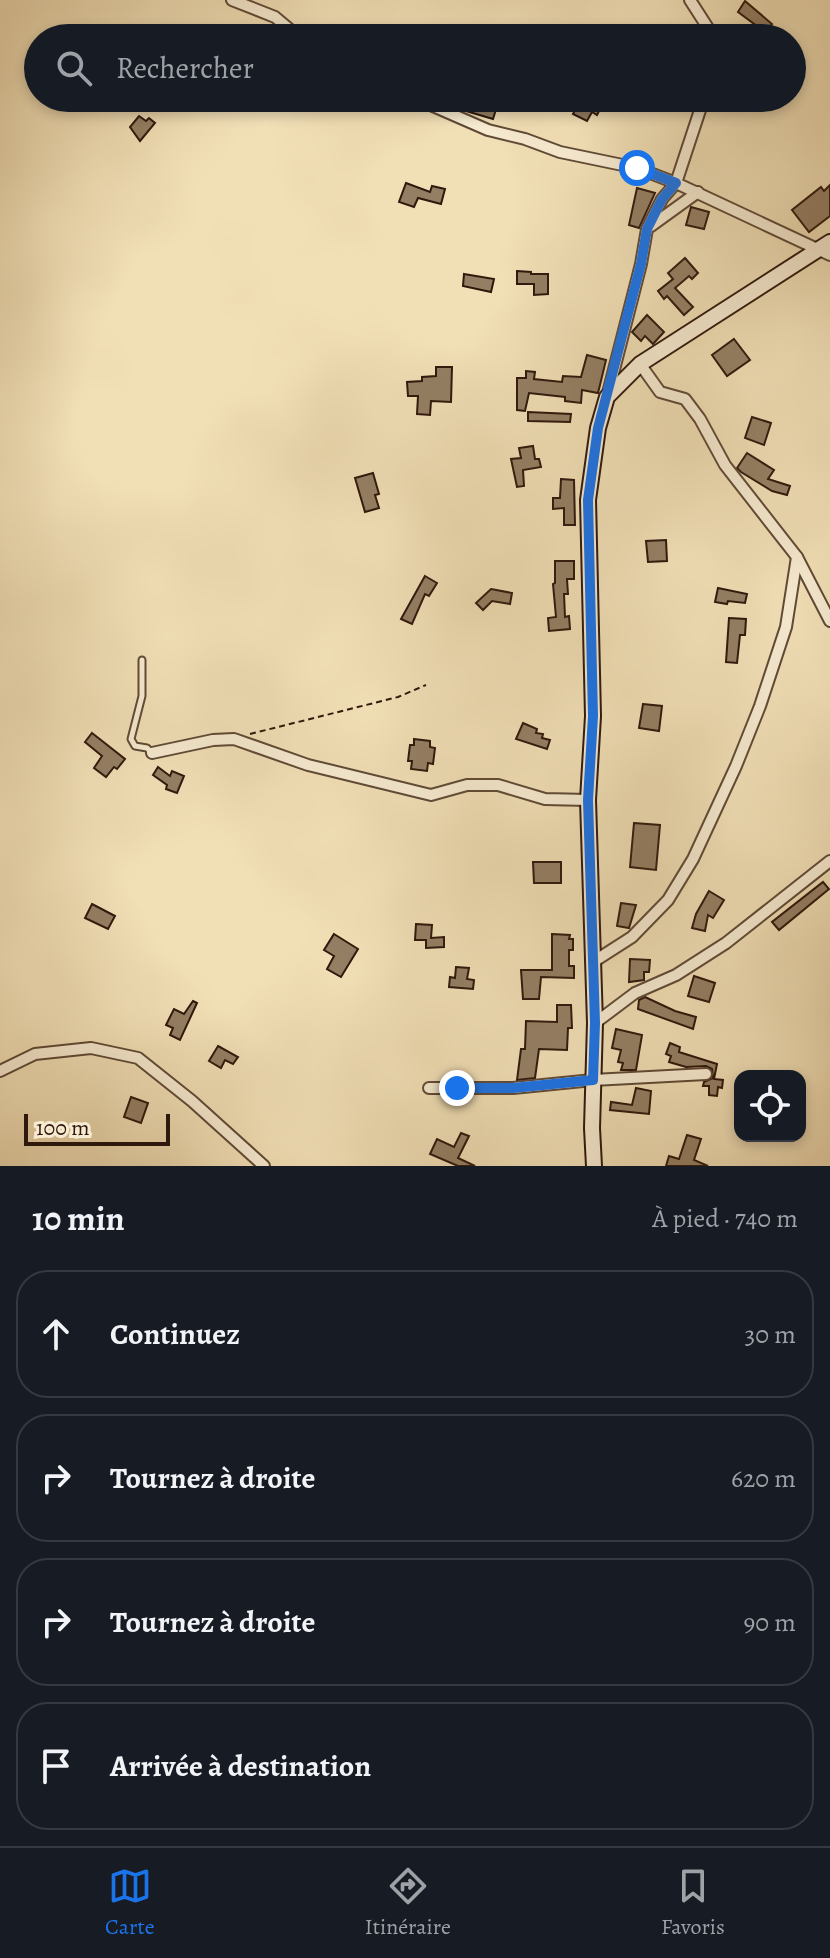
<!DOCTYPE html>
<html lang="fr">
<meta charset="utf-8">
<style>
:root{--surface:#171b24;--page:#20242c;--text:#f1f3f6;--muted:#9ea1a6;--line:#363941;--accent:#1a73e8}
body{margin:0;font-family:Alegreya,serif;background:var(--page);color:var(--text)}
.controls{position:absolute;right:24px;bottom:24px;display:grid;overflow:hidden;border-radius:16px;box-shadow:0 4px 12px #0003}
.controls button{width:72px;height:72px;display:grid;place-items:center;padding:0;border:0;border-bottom:2px solid var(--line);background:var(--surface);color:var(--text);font:40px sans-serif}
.scale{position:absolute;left:24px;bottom:20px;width:146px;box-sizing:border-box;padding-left:8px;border:4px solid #2f180c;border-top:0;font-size:22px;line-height:28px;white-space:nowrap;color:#2f180c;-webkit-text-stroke:6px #f6ead0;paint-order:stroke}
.stop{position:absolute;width:24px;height:24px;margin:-18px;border:6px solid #1a73e8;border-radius:50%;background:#fff}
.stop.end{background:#1a73e8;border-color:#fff;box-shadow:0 2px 8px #0008}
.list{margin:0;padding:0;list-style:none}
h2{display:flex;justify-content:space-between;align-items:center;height:104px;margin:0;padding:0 32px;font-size:34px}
h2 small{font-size:26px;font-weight:400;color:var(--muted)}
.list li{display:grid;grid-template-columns:52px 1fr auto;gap:24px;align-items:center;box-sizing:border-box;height:128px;margin:0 16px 16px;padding:0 16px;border:2px solid var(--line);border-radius:32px}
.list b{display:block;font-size:30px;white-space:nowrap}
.list em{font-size:26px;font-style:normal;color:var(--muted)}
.icon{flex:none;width:44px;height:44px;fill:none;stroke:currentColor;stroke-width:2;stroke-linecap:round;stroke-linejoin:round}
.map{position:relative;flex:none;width:830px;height:1166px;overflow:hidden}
.search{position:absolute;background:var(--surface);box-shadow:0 4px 12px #0003;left:24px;right:24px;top:24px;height:88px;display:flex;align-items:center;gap:20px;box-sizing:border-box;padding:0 28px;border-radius:44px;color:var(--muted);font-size:30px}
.sheet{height:680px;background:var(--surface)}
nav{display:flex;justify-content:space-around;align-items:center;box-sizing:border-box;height:112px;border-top:2px solid var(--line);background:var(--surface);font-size:22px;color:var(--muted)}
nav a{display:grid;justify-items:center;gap:4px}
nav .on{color:var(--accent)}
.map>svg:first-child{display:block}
</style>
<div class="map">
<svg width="830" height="1166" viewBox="0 0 830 1166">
<rect width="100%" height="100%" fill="#f1dfb6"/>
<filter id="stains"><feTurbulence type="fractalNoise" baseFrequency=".0025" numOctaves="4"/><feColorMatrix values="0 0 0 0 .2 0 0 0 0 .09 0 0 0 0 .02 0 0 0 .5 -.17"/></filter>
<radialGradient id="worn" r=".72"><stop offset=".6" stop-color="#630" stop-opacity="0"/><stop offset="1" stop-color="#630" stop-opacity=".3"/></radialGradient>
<g fill="#947f64" stroke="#2f180c" stroke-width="2">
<polygon points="745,1 772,24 765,32 738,12"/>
<polygon points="470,98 483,98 498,103 493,119 466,111"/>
<polygon points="581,98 601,107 597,115 592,112 587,121 573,114"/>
<polygon points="139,116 146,121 149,118 155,123 140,141 130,127"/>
<polygon points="406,183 430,192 432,186 445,189 441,204 418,198 414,207 399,202"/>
<polygon points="830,185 830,216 809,232 792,210 821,187 824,191"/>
<polygon points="637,188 655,193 639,228 629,225"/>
<polygon points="691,207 709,212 704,229 686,225"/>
<polygon points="685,258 698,273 692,279 689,276 675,288 693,307 684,315 667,296 664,299 658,291 673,279 668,273"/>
<polygon points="517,271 531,272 531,274 548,274 548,294 534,295 534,284 517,284"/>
<polygon points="464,274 494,279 491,292 463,286"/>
<polygon points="647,315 664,332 653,344 645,336 641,341 632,332"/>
<polygon points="734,339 750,360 727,376 712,355"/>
<polygon points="587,355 606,360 598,393 582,390 581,403 565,401 565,397 529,393 525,411 517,410 517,378 526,378 526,371 535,372 534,379 562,382 563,376 581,377"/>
<polygon points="436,367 452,367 451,402 431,401 430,415 417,414 418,396 408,396 407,382 422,381 422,377 436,376"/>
<polygon points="528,412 571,414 570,422 528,421"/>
<polygon points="752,417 771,423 764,445 745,438"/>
<polygon points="533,446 535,459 539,459 541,467 523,470 524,486 517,487 511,459 521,458 519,448"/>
<polygon points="747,453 774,470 768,479 790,486 787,495 772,491 741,472 737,468"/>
<polygon points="373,473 379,494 375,495 379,508 365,512 355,478"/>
<polygon points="561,479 574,480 575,525 564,525 564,508 553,509 553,498 560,498"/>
<polygon points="666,540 667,561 648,562 646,541"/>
<polygon points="555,561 574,561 574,579 567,579 568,594 564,594 565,617 569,616 570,629 549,631 548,618 556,617 553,584 555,583"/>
<polygon points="425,576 437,583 429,596 425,594 412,624 401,619"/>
<polygon points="718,588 747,594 745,603 728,601 727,604 715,602"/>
<polygon points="491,589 512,593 510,604 492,601 483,610 476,603"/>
<polygon points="729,618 746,619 745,635 740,635 737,663 726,662"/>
<polygon points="643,704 662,706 659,731 639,728"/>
<polygon points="523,723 537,729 536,733 543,734 542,738 550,740 547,749 516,739"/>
<polygon points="92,733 125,759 117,769 114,767 106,777 94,768 102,756 85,742"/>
<polygon points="414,739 430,741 430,747 435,748 433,764 428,763 427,771 411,769 412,761 408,761 410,745 414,745"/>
<polygon points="158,767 170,776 172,771 184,776 177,793 166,789 167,785 153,775"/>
<polygon points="634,823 660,825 656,870 630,867"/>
<polygon points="533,862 561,862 561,883 534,883"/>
<polygon points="823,882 829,889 779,930 772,922"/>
<polygon points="709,891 724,900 713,918 708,915 705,931 692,928 696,914"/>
<polygon points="621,903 636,905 629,928 617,926"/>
<polygon points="92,904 115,916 108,929 85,918"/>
<polygon points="416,924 432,925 431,938 444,937 444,947 426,948 426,940 415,940"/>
<polygon points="334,934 358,949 341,977 327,969 334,956 324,950"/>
<polygon points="552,934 570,935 569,939 573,939 573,950 569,950 569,966 574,966 574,978 541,977 539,999 523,999 521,970 552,970"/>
<polygon points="630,959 650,960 649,972 644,972 644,980 629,982"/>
<polygon points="456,967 469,968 467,979 474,980 473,989 449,987 450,977 455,978"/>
<polygon points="694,976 715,983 709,1002 688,996"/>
<polygon points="645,997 675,1011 696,1017 693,1029 638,1009 639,1000"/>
<polygon points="193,1001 197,1003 180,1040 170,1035 173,1028 166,1025 174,1009 184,1014"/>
<polygon points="557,1005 571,1005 572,1028 568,1028 567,1050 539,1049 535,1078 517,1080 521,1049 525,1049 526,1021 557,1022"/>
<polygon points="616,1029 642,1035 636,1070 621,1070 623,1063 618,1062 621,1050 612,1048"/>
<polygon points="670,1043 680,1047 679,1052 717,1064 714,1079 723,1080 722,1088 718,1087 717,1096 709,1095 709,1086 703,1086 704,1082 713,1078 712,1069 706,1066 686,1067 669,1062 671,1056 666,1054"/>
<polygon points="218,1046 238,1057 233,1064 225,1060 221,1068 209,1061"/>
<polygon points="636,1088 651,1091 649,1114 610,1110 611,1102 632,1105"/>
<polygon points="131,1097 148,1103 141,1123 124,1117"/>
<polygon points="461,1133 469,1136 458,1158 475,1166 458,1166 430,1154 437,1139 454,1147"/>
<polygon points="687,1135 701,1139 694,1160 708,1166 666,1166 669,1156 679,1159"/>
</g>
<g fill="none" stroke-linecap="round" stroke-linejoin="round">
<defs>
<polyline id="lane" points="142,660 142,696 131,739 135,746 147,748 152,753"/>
<g id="street">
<polyline points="232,0 275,17 300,38"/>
<polyline points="690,0 708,28 711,38"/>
<polyline points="704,98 676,183 830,255"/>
<polyline points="426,103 488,130 525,139 560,152 637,168 676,183 662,199 647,229 641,264 607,397"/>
<polyline points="651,226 698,192"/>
<polyline points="640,364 660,392 685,399 700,419 725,465 797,557 830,621"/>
<polyline points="152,753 213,740 234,739 308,765 431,795 467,785 498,785 545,799 588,800"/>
<polyline points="593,962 632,937 668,900 693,859 736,766 760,706 786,627 797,557"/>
<polyline points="595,1023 635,993 676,975 726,943 830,861"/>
<polyline points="0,1071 35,1054 91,1048 138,1058 192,1101 264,1166"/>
<polyline points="429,1088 513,1088 593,1080 706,1074"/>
</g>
<polyline id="secondary" points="594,1166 592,1128 595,1023 588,800 593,716 588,500 598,428 607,397 640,364 830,242"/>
</defs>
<use href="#lane" stroke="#604a36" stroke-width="9"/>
<use href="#street" stroke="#604a36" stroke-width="14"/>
<use href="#secondary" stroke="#2f180c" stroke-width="18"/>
<polyline stroke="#2f180c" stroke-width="2" stroke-dasharray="6 4" stroke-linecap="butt" points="250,734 398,697 426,685"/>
<use href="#lane" stroke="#f6ead0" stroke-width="5"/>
<use href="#street" stroke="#f6ead0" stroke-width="10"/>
<use href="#secondary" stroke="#f6ead0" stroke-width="14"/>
</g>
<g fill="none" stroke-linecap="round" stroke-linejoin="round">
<polyline stroke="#1a73e8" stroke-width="10" points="457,1088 513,1088 593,1080 595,1023 588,800 593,716 588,500 598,428 641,264 647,229 662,199 676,183 637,168"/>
</g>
<rect width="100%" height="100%" filter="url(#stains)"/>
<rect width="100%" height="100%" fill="url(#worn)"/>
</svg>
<div class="controls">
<button><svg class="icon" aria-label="locate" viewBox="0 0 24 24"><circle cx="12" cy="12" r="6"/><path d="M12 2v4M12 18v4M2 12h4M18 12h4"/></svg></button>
</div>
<div class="scale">100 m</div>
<div class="stop" style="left:637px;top:168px"></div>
<div class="stop end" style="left:457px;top:1088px"></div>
<div class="search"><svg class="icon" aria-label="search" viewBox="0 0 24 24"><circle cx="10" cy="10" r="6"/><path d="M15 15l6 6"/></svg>Rechercher</div>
</div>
<section class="sheet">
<h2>10 min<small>À pied · 740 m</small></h2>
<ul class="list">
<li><svg class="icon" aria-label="ahead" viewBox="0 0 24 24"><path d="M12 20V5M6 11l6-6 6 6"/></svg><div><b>Continuez</b></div><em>30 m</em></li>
<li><svg class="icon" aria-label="right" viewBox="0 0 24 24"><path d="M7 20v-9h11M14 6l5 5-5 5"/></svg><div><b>Tournez à droite</b></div><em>620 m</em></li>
<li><svg class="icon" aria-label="right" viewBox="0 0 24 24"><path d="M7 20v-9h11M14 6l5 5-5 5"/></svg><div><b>Tournez à droite</b></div><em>90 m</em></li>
<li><svg class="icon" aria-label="arrive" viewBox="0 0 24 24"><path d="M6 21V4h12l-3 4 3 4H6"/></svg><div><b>Arrivée à destination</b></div></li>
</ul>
</section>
<nav>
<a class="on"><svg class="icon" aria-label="map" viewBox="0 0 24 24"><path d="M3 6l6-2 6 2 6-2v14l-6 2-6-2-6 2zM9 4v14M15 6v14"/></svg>Carte</a>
<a><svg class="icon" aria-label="directions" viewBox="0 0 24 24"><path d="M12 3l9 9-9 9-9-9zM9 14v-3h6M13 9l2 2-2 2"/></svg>Itinéraire</a>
<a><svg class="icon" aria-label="saved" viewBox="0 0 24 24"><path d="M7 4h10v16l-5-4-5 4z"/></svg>Favoris</a>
</nav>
